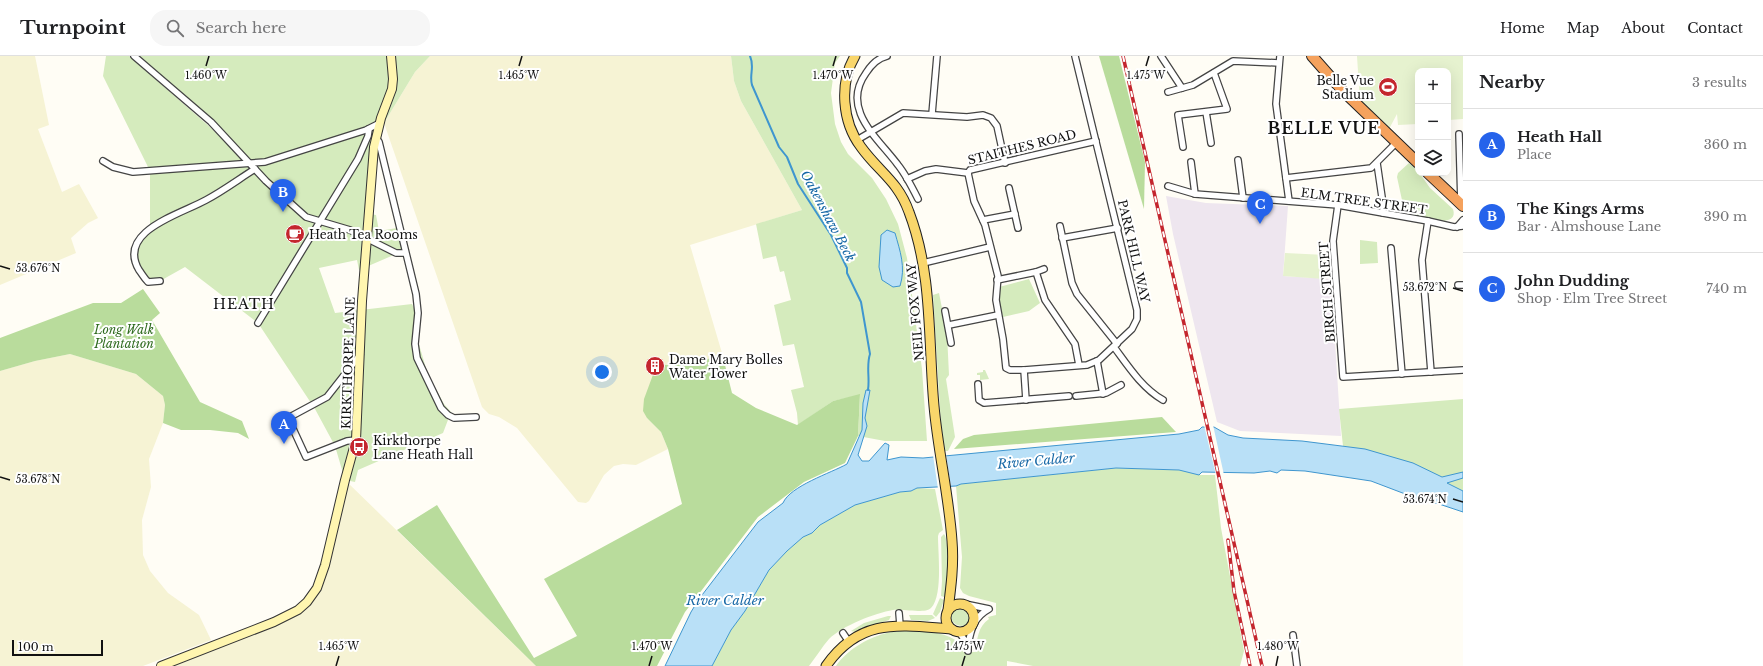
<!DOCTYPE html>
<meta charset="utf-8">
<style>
:root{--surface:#fff;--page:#f6f6f6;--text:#202124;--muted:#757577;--line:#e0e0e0;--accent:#2563eb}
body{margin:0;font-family:"Libre Baskerville",serif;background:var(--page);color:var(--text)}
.controls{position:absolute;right:12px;top:12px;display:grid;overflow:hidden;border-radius:8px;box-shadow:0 4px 16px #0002}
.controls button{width:36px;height:36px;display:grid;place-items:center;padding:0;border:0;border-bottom:1px solid var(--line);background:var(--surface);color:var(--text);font:20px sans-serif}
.scale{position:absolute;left:12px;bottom:10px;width:91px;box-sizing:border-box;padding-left:4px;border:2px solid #111;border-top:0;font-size:11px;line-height:14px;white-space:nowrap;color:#111;-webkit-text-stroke:3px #fff;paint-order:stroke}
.you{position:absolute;left:602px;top:316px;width:14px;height:14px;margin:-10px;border:3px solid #fff;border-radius:50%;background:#1a73e8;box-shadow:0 0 0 6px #1a73e833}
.badge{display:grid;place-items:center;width:26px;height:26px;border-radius:50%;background:var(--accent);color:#fff;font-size:13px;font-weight:700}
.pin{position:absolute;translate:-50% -33px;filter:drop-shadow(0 1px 2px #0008)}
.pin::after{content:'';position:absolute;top:21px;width:14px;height:12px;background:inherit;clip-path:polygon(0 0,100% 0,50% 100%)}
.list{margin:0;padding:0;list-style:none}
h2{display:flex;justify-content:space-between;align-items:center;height:52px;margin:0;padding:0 16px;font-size:17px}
h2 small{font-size:13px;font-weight:400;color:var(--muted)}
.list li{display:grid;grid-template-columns:26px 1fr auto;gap:12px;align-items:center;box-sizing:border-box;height:72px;padding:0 16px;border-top:1px solid var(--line)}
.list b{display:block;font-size:15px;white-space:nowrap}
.list p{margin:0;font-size:13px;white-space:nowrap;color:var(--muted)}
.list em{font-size:13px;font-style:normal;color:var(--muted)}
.icon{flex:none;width:22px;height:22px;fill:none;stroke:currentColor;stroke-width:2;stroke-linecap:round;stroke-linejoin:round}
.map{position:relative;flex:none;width:1463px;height:610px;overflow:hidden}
header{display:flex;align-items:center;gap:24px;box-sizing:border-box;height:56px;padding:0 20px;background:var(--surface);border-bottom:1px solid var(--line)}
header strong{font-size:19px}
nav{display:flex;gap:22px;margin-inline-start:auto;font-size:14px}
.search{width:280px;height:36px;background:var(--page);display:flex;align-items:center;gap:10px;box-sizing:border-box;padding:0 14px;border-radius:16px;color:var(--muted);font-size:15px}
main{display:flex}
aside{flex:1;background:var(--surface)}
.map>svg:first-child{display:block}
</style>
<header>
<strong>Turnpoint</strong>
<div class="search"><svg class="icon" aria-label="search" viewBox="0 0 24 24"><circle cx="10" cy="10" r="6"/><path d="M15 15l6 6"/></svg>Search here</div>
<nav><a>Home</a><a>Map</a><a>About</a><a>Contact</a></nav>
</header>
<main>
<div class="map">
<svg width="1463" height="610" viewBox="0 0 1463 610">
<rect width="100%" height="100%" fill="#fffdf5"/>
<polygon fill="#eee6ef" points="1166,140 1206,147 1288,150 1283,220 1331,223 1341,380 1240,375 1217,366 1173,178"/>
<g fill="#f6f3d4">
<polygon points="0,0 35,0 49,69 38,73 62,136 79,128 98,162 88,167 71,182 76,197 0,229"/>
<polygon points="430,0 731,0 734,25 741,45 802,154 690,189 722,297 696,308 663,309 647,362 661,376 668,393 636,409 623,408 614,410 604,419 589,445 586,447 578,446 517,372 499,361 489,358 482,351 384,67 415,16"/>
<polygon points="70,298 136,318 163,340 165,349 163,367 149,403 151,431 142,464 143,499 150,515 168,537 199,559 211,584 143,610 0,610 0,315 35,305"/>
<polygon points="345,424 536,610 167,610 218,592 298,554 317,532"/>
</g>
<g fill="#d5ebbd">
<polygon points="106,0 129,0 211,72 240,101 231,86 134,0 430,0 415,16 384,67 256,107 264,110 269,107 364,77 376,76 370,158 376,159 379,175 397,172 403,195 359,214 357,204 319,212 335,257 412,248 420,264 418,285 428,319 444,348 451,356 443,377 358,414 355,426 345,424 335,390 315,353 258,267 185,211 160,225 148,226 133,201 141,184 150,176 150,115 103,20"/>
<polygon points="731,0 840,0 835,7 831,37 835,68 841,86 848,98 872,122 886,143 898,168 907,202 922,313 927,385 885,385 858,380 860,339 833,345 798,369 797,357 791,334 804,331 794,288 783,290 774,249 791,244 784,215 780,216 776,200 763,203 756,168 802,154 741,45 734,25"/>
<path d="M1409,107l9,8 12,17 23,21c7,22 -38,7 -48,5l-8,-37 1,-4z"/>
<polygon points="1360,184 1377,186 1378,207 1360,208"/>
<polygon points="1029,223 1040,247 1029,255 1003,261 998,242 999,231"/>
<polygon points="939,237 947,278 949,319 946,323 955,381 948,395 945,395 941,370 933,239"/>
<polygon points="983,314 985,314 989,323 980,324 980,319 977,319 977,317 983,316"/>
<path d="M1463,343v92l-16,-8 3,-1c-36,-20 -68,-29 -107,-36l-4,-37z"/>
<path d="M1116,412l63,2 20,5h16l6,53 23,123 -4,15h-207l-26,-5v5h-171c10,-15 30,-27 47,-32 19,-6 60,-5 75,8 3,3 4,6 5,10h12c2,-12 3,-26 14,-33l-1,-2 8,-2v-12l-27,-7 -6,-3 -3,-5 2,-31 -6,-71 5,-2z"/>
<path d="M917,432l18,1 8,41 -4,3 -1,3c0,17 5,60 -7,72 -6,6 -29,1 -38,2 -18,3 -51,16 -64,29 -7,8 -13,18 -20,27h-97l19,-36 14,-19 24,-41 18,-19 16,-14 9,-4 8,-8 35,-20 45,-13 11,-1z"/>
<path d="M944,478c6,7 4,55 0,63l-3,-1 1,-15 -1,-44z"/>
<polygon points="940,542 944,544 940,556 936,561 933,558"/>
<circle cx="961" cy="560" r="10"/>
<polygon points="909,559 932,559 935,562 928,565 911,564"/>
<polygon points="888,560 891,560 889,564 866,571 855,576 851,575 864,567"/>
</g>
<g fill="#b9dc9c">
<polygon points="1099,0 1119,0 1145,106 1144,153"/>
<polygon points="143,233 160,257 152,264 200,346 242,365 249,383 238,377 210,374 181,374 163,367 165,349 163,340 136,318 70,298 35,305 0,315 0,282 93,247 121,247"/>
<polygon points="722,297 732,337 756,352 797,369 833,345 860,338 858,380 845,407 804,426 758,461 685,556 657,610 536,610 397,474 437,449 534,602 577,580 544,523 682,448 668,393 661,376 647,362 643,355 644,343 654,316 663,309 696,308"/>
<polygon points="1162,361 1176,376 954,393 963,383 974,379"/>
</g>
<g fill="#e6f2cf">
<polygon points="1357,0 1463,0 1463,63 1449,64 1448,65 1448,15 1418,15 1418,68 1398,69 1397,58 1389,73 1360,47"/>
<polygon points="1285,197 1326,199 1324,223 1283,220"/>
</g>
<g fill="#b9e0f7" stroke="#3f96cf">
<path d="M887,174l8,3c5,18 11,34 5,53l-7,1 -11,-7 -3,-13 2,-32z"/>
<path d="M866,334h4l-5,28 2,8 -9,29 4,6h7l16,-18 4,2 -2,15 14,-3 22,1 256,-24 20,-4 3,-3h12l14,8 15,3 59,3 63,8 48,14 29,14 21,-5v6l-16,5 16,8v21l-24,-8 -18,-4 -50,-19 -66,-10 -24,-1 -4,3 -7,-2 -16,2 -52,-1 -3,3 -20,-5 -63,-2 -155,16 -5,2 -39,2 -6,3 -11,1 -45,13 -35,20 -8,8 -9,4 -16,14 -18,19 -24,41 -14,19 -19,36h-47l26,-54 8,-13 59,-77 25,-19c7,-17 48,-30 64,-39l15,-34 1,-27z"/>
</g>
<g fill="#fffdf5">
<polygon points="1204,369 1213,369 1224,419 1216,419"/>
<polygon points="946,398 951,432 938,433 933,399"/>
</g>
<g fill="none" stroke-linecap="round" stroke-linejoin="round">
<path stroke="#3f96cf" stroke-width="2" d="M750,0c5,11 -1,18 2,29l27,62 8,10 11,27 33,51 16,33v5l14,29 9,52c-4,12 0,24 -2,36"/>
<defs>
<g id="street">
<polyline points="134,0 211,66 266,125 306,161 350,174 396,197 405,197"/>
<path d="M887,0c-9,2 -16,9 -21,17 -26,36 12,65 32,92 8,10 14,22 20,34"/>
<polyline points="1161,0 1182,32"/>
<polyline points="1280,0 1276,48 1289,145"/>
<polyline points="1168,36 1193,29 1233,5 1279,7"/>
<polyline points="1206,56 1211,87"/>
<polyline points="932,58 937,0"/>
<polyline points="1459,78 1461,148"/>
<polyline points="376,82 379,86 416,238 418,257 415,288 417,302 441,352 448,359 454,362 476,361"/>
<polyline points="857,84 903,57 967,61 983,59 991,62 997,70 1005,107"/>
<polyline points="1183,91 1178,59 1227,53 1214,17"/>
<polyline points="1238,104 1243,142"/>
<polyline points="103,105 113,111 133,116 265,106 366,74 380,67"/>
<polyline points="1191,106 1195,138"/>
<polyline points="1377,107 1383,148 1383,157"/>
<polyline points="968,117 974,145 985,169 998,220 996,244 1003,283 1006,312 1010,314 1024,314 1087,309 1099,304 1132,273 1137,263 1137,254 1075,0"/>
<polyline points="1286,122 1371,112 1393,90"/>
<polyline points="907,123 925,115 936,113 968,117 970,114 1096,85"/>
<polyline points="1168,130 1195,138 1338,149 1428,165 1454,171 1463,170"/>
<polyline points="1009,132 1018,172"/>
<polyline points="1338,149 1333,185 1343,321 1463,314"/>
<polyline points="983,164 1015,158"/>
<polyline points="1428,165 1422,204 1431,316"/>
<polyline points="1060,170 1072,227 1077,238 1117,288"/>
<polyline points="1457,171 1463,164"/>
<polyline points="1062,182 1118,172"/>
<polyline points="1391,192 1402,318"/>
<polyline points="923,207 990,191"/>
<polyline points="1036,216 1044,213"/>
<polyline points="997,224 1036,216 1045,244 1075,288 1079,309"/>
<path d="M160,225l-12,1c-4,-4 -6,-8 -9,-12 -23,-39 42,-56 67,-70 17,-9 33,-21 49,-31"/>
<polyline points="1458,229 1463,229"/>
<polyline points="945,255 951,287"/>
<polyline points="258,267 358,103 368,80 369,73"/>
<polyline points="949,269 998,259"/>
<path d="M1114,291c14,19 28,41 49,53"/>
<polyline points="1097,305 1103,338"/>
<polyline points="1024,314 1026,344"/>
<polyline points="978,328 979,344 984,347 1069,340"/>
<polyline points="1076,340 1106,337 1121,329"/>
<polyline points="356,384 347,385 306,401 288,362 327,341 360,299"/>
<polyline points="899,557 900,569"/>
<path d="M959,576l9,13c3,-16 6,-28 21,-36l-24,-5"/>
<polyline points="843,577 849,586"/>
<polyline points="1293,579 1297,610"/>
<polyline points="968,595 968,589"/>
</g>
<polyline id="secondary" points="161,610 274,566 298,554 307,546 317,532 325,509 345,424 356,384 362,245 374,91 381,62 392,33 393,23 391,0"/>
<g id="primary">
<path d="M855,0c-16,27 -13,66 6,91 18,25 37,34 48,65 24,63 19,129 25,194 4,45 15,90 18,135 2,23 -1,46 -4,69"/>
<circle cx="960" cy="562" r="14"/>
<path d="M826,610c34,-49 74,-41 125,-37"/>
</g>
<g id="highway">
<polyline points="1312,0 1342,34 1418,107"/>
<polyline points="1428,117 1463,150"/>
</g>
</defs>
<use href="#street" stroke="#444" stroke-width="8"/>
<use href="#secondary" stroke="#333" stroke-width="10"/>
<use href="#primary" stroke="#222" stroke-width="11"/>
<use href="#highway" stroke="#222" stroke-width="12"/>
<use href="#street" stroke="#fff" stroke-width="5.5"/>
<use href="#secondary" stroke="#fff6b0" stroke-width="8"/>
<use href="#primary" stroke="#f9d66b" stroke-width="9"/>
<use href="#highway" stroke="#f5a25d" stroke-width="10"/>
<defs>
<g id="rail">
<polyline points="1123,0 1262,610"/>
<polyline points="1228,484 1234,535 1250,610"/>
</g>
</defs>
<use href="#rail" stroke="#c4262e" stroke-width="3.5"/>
<use href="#rail" stroke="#fff" stroke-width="2" stroke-dasharray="6" stroke-linecap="butt"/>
</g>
<path fill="none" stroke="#111" stroke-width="1.5" d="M206,10l3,-10M519,10l3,-10M833,10l3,-10M1146,10l3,-10M0,210l10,3M1453,232l10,3M0,421l10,3M1453,443l10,3M336,610l3,-10M649,610l3,-10M962,610l3,-10M1276,610l2,-10"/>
<defs>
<symbol id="stadium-disc" viewBox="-11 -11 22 22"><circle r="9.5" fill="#c4262e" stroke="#fff"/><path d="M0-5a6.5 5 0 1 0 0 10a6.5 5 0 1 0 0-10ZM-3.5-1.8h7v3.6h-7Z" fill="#fff"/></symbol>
<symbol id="cafe-disc" viewBox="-11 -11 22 22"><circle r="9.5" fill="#c4262e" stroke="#fff"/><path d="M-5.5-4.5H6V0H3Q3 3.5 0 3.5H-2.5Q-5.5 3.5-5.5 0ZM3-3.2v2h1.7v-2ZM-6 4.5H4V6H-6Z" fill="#fff"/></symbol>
<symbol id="building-disc" viewBox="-11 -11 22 22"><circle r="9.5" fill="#c4262e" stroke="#fff"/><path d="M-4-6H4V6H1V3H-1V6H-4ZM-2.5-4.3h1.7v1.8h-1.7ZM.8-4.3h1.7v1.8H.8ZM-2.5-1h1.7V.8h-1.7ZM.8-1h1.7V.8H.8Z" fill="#fff"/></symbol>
<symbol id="bus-disc" viewBox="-11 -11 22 22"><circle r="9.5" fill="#c4262e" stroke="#fff"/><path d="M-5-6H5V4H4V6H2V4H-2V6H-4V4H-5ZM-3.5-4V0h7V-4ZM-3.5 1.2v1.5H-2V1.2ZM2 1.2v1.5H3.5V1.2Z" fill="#fff"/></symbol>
</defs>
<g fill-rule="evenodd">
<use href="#stadium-disc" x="1377" y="20" width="22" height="22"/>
<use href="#cafe-disc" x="284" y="167" width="22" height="22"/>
<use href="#building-disc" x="644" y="299" width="22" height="22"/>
<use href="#bus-disc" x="348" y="380" width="22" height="22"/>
</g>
<g text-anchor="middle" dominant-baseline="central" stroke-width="4" stroke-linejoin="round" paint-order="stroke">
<g font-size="12" fill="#111" stroke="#fff" text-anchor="start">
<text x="1374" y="24" text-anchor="end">Belle Vue<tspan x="1374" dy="14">Stadium</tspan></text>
<text x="309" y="178">Heath Tea Rooms</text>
<text x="669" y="303">Dame Mary Bolles<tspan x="669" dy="14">Water Tower</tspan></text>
<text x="373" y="384">Kirkthorpe<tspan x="373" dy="14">Lane Heath Hall</tspan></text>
</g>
<g font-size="12" fill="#111" stroke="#fff">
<text transform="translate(1022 91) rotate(-14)">STAITHES ROAD</text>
<text transform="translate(1364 145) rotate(8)">ELM TREE STREET</text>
<text transform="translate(1134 195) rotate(77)">PARK HILL WAY</text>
<text transform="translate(1327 236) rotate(-94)">BIRCH STREET</text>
<text transform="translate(915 256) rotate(-95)">NEIL FOX WAY</text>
<text transform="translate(348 307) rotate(-88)">KIRKTHORPE LANE</text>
</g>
<g font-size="12" font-style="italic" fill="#2f6b1f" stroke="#fff">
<text x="124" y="273">Long Walk<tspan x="124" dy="14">Plantation</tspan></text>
</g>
<g font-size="13" font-style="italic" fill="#1768a6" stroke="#fff">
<text transform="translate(828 160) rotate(62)">Oakenshaw Beck</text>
<text transform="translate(1036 405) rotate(-5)">River Calder</text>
<text x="725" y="544">River Calder</text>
</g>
<g font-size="14" letter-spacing="1" fill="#111" stroke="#fff">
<text x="244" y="248">HEATH</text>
</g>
<g font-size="16" font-weight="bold" letter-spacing="1" fill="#111" stroke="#fff">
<text x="1324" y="72">BELLE VUE</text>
</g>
</g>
<g font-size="10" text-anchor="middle" fill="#111" stroke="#fff" stroke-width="4" stroke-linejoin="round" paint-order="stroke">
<text x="206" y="23">1.460°W</text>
<text x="519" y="23">1.465°W</text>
<text x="833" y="23">1.470°W</text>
<text x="1146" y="23">1.475°W</text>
<text x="38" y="216">53.676°N</text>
<text x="1425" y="235">53.672°N</text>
<text x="38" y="427">53.678°N</text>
<text x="1425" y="447">53.674°N</text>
<text x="339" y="594">1.465°W</text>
<text x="652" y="594">1.470°W</text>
<text x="965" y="594">1.475°W</text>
<text x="1278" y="594">1.480°W</text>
</g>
</svg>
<div class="controls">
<button>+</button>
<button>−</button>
<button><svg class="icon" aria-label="layers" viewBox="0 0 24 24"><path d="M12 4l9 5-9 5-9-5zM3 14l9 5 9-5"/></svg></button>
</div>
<div class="scale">100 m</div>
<div class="you"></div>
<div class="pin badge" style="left:284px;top:388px">A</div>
<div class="pin badge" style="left:283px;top:156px">B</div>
<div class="pin badge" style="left:1260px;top:168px">C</div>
</div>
<aside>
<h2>Nearby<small>3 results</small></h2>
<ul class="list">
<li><span class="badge">A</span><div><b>Heath Hall</b><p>Place</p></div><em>360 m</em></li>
<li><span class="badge">B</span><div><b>The Kings Arms</b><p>Bar · Almshouse Lane</p></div><em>390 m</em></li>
<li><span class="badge">C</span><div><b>John Dudding</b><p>Shop · Elm Tree Street</p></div><em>740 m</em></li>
</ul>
</aside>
</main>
